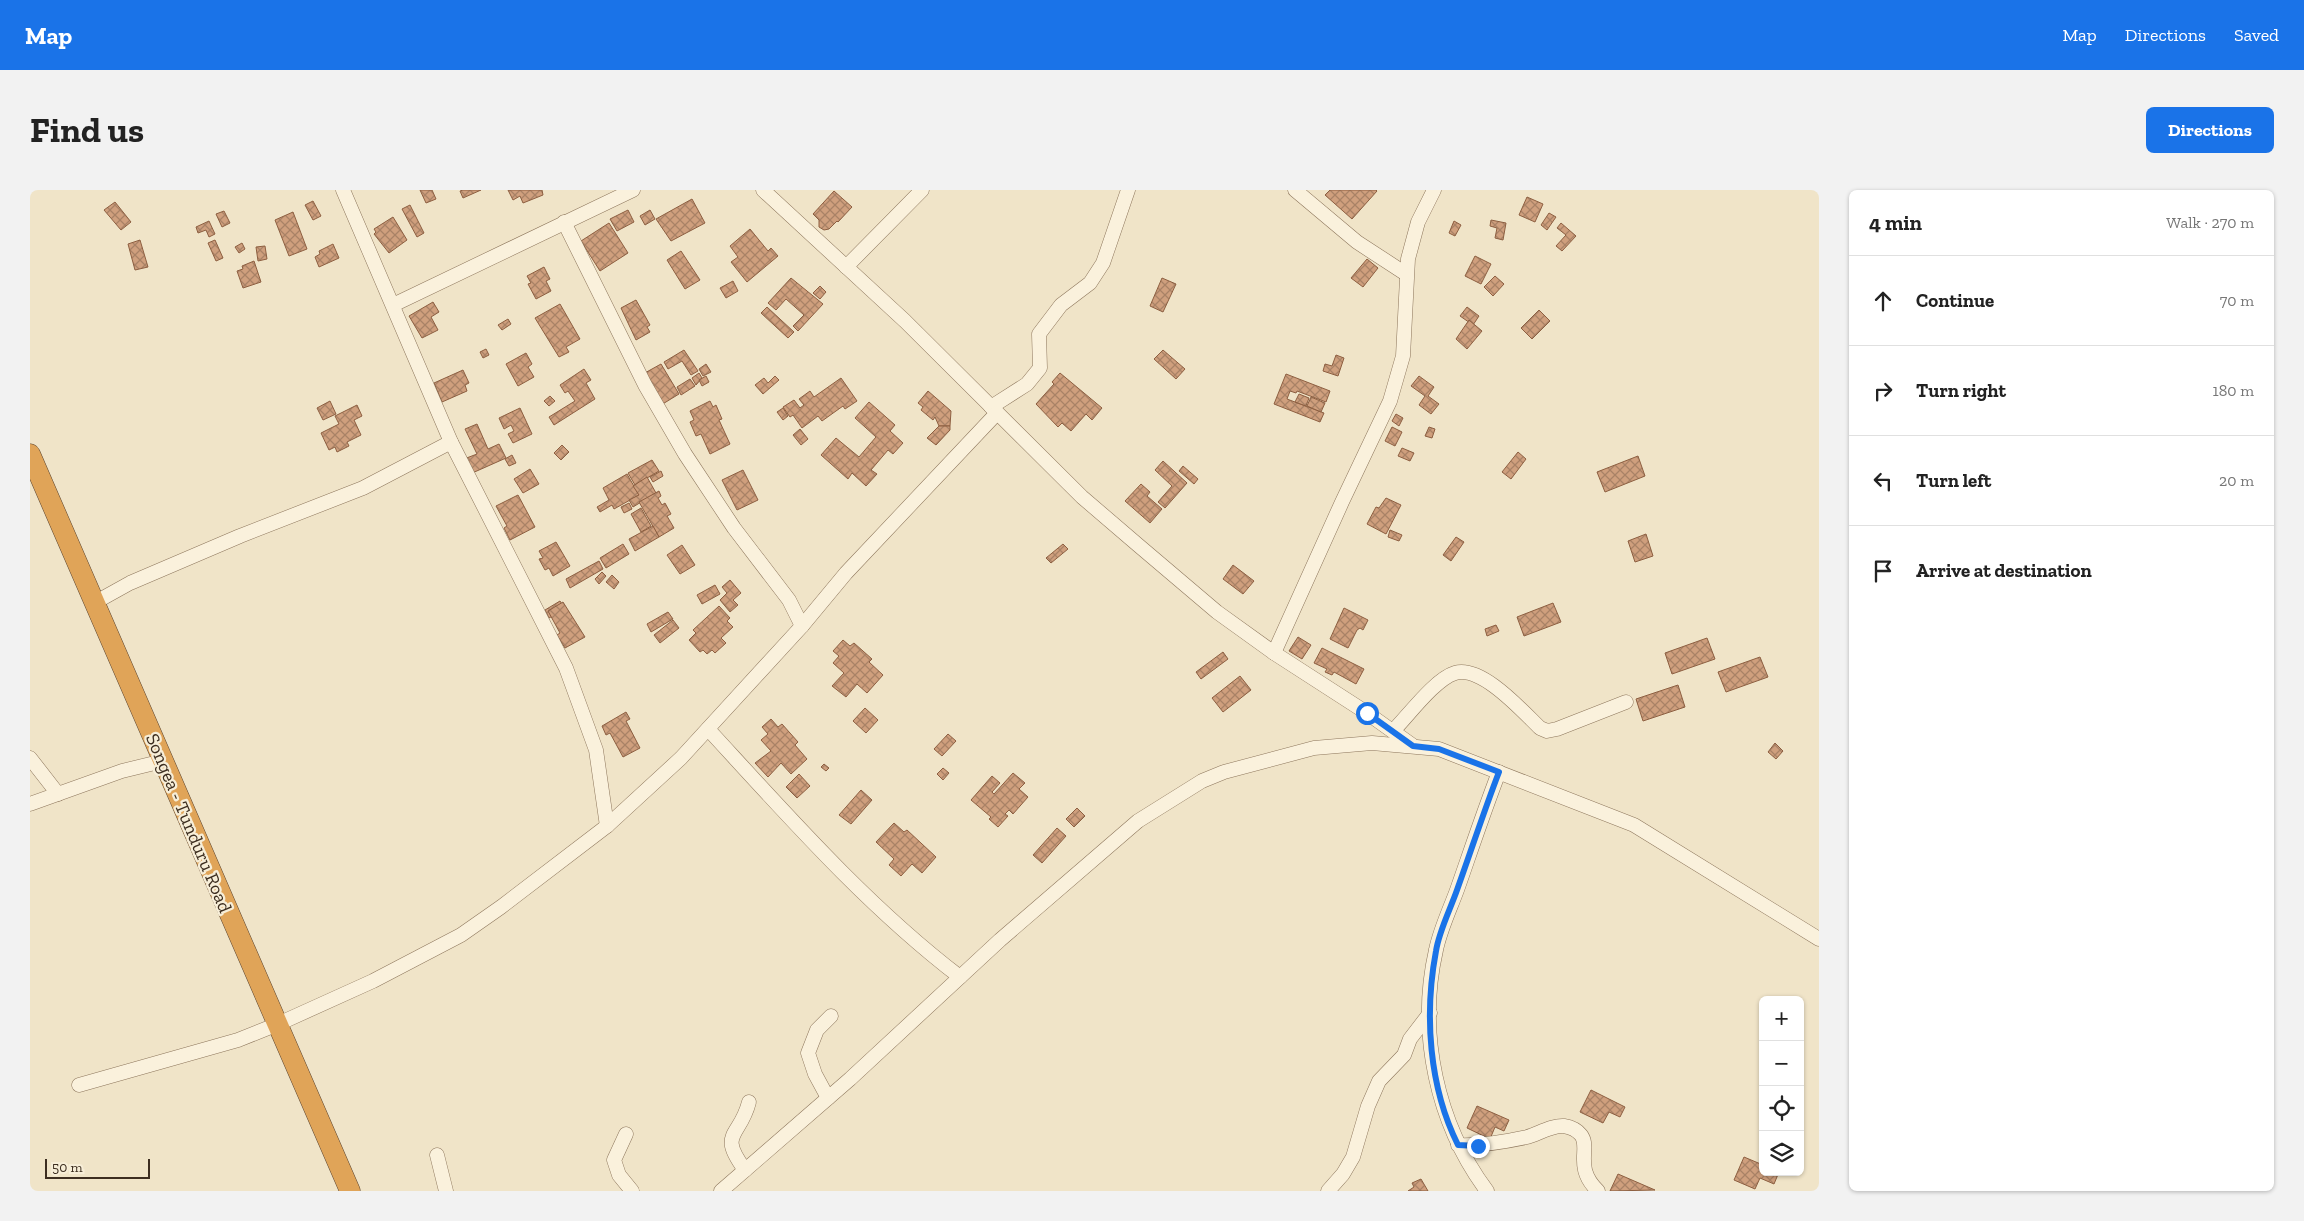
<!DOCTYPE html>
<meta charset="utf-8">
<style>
:root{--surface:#fff;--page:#f2f2f2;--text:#222;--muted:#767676;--line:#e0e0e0;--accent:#1a73e8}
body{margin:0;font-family:"Zilla Slab",serif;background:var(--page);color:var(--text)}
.controls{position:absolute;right:15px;bottom:15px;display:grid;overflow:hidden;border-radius:8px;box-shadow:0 1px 4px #0004}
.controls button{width:45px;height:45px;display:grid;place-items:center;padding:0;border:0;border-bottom:1px solid var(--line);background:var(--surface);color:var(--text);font:25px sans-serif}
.scale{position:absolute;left:15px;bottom:12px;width:105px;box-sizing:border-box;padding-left:5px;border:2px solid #3d2e20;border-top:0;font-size:14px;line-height:18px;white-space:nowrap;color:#3d2e20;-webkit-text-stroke:4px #f7eed8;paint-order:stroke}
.stop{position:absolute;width:15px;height:15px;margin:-11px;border:4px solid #1a73e8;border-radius:50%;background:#fff}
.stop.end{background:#1a73e8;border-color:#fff;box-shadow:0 1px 5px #0008}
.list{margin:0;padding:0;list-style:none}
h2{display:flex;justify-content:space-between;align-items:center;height:65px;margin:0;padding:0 20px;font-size:21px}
h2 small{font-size:16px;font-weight:400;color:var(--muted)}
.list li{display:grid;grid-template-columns:32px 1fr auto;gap:15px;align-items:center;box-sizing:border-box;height:90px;padding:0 20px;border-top:1px solid var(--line)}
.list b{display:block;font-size:19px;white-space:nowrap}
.list em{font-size:16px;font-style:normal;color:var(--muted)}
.icon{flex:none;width:28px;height:28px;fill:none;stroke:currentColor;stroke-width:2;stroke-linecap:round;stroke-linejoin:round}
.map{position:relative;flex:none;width:1789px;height:1001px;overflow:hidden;border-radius:8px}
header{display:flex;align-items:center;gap:30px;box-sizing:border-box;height:70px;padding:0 25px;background:var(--accent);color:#fff}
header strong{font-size:24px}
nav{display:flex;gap:28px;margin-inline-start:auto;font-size:18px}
.intro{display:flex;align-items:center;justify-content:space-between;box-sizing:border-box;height:120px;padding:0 30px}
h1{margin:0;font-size:35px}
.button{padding:12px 22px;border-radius:8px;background:var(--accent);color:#fff;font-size:18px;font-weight:700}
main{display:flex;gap:30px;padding:0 30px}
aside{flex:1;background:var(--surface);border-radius:8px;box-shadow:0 1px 4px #0004}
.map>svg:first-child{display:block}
</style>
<header>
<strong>Map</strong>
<nav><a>Map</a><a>Directions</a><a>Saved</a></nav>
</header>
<div class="intro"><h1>Find us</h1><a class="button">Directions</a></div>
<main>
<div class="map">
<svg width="1789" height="1001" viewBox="0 0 1789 1001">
<defs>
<pattern id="building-cross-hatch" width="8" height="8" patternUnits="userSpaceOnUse" patternTransform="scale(1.25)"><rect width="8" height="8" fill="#cf9f7d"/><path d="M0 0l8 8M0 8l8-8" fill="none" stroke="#a98266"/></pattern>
</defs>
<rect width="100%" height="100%" fill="#f0e4c8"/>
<g fill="url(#building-cross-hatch)" stroke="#8d5f41">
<polygon points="390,0 402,0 406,9 396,13"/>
<polygon points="433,0 451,0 433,8 430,1"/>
<polygon points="478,0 512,0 513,5 493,13 490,6 483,10"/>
<polygon points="1300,0 1346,0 1347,1 1322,29 1295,5"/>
<polygon points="804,1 822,17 808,32 807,31 799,39 794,40 789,37 789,30 783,24"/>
<polygon points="1497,7 1513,14 1505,32 1489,25"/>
<polygon points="662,9 675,33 641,51 626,29"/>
<polygon points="283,11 291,26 283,30 275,15"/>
<polygon points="85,12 101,32 91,40 74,20"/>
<polygon points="380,15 394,43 387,47 372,19"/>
<polygon points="598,20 604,32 587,41 580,29"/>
<polygon points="620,20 625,29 615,35 610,26"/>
<polygon points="194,21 200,33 192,37 186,24"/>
<polygon points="263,22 277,59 259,66 245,30"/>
<polygon points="1519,23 1526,27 1517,40 1511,35"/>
<polygon points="363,27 377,50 359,63 344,44 346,42 344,39"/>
<polygon points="1461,30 1476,33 1473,50 1465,48 1467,38 1460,36"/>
<polygon points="179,31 185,44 179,47 176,40 168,43 166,37"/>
<polygon points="1424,31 1431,35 1425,46 1419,43"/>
<polygon points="579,33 598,63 570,81 551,51"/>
<polygon points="1531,33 1546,46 1532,61 1526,56 1536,45 1527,38"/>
<polygon points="720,39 738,61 741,58 748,66 717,92 701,72 708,67 700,56"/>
<polygon points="110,50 118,77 105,80 98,54"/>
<polygon points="185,50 193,68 186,71 178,53"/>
<polygon points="212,53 215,59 209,63 205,57"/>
<polygon points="303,54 309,68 289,77 285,67 290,64 289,61"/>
<polygon points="235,56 237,69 228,71 226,57"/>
<polygon points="651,61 670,90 655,99 637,70"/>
<polygon points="1445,66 1461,74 1451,94 1435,86"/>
<polygon points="1337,69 1348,78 1333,97 1321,88"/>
<polygon points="224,71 231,92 213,98 207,81 213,79 212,76"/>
<polygon points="514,77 520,89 516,91 521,101 506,109 498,94 501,93 497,86"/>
<polygon points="1465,86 1474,94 1463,106 1454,97"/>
<polygon points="761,88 793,114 768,141 763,136 774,125 756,109 746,120 738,113"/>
<polygon points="1132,88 1146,94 1133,122 1120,116"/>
<polygon points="703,91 708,101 696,108 690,98"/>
<polygon points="790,96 796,102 790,109 783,103"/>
<polygon points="606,110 620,135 617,137 620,142 606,150 591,118"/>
<polygon points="403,112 409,122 401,127 408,140 392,148 379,126"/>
<polygon points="530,114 550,149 536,157 539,162 529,167 505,128"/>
<polygon points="737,117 764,142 758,148 731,123"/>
<polygon points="1437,117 1449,126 1443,135 1430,126"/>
<polygon points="1509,120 1520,131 1502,149 1491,138"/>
<polygon points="478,129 481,134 472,140 468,135"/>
<polygon points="1439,130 1452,141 1437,159 1426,149"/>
<polygon points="456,159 459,165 453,168 450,162"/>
<polygon points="654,160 668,181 661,185 652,171 638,179 634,172"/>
<polygon points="1133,160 1155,179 1146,189 1124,169"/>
<polygon points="496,163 502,174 498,177 504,187 488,196 476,174"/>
<polygon points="1306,165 1314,168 1308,186 1293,181 1295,174 1302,176"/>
<polygon points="631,174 649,204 631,215 613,184"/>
<polygon points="676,174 681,182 673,186 669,179"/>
<polygon points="554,179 561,190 556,193 565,209 524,235 519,227 545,211 538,201 535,203 530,195"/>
<polygon points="433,180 439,193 435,195 437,201 412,212 404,193"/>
<polygon points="669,183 672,188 666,195 662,188"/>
<polygon points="1030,183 1072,218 1062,230 1056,224 1041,241 1032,233 1028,237 1006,214 1024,194 1022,192"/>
<polygon points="1256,184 1300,201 1296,212 1267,201 1266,203 1260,201 1257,209 1294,223 1290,232 1244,214"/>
<polygon points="676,186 679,192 672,196 669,190"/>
<polygon points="745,186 749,190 733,204 725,195 734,188 738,193"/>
<polygon points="1389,186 1404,197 1398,206 1409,214 1401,224 1389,215 1395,206 1381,196"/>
<polygon points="811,188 827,211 815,219 813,216 792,231 788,226 772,238 763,225 760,227 753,217 764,210 770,218 774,215 769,209 780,201 784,207"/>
<polygon points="660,189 665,196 651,205 647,197"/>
<polygon points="898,201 921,221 920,236 909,236 905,227 903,230 891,220 893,217 888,213"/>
<polygon points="1269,204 1279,208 1276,216 1265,212"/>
<polygon points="520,206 525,211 519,216 514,211"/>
<polygon points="1281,207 1295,213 1291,222 1277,216"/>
<polygon points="300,211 306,224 293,230 287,218"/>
<polygon points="680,211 683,217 686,215 692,229 689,230 700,254 680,264 671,244 666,246 660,232 664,230 660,221"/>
<polygon points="839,212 865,235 860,241 873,253 863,264 858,260 841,280 847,284 836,296 822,283 818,289 791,265 806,248 829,267 846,247 825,228"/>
<polygon points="327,215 332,226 324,230 331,245 317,252 319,256 307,262 305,257 299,260 291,243 309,234 305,226"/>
<polygon points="490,218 502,244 483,253 478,244 484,241 481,235 474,239 469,228"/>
<polygon points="753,218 758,226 753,230 747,222"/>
<polygon points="1366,224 1373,228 1369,236 1362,231"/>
<polygon points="447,234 458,259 469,254 476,268 440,284 434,269 447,264 435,239"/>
<polygon points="909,236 920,236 920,240 906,255 897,248"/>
<polygon points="1362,237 1372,242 1365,256 1355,251"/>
<polygon points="1399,237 1405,239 1402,248 1395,246"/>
<polygon points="770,239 778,249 771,255 763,245"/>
<polygon points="532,255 539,262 531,270 524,263"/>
<polygon points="1372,258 1384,263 1380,271 1368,266"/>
<polygon points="1488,262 1496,269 1481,289 1472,282"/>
<polygon points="482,265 486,273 479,276 475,269"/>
<polygon points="1608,266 1615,286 1575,302 1567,282"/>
<polygon points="622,270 629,281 605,295 598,283"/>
<polygon points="1133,271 1157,293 1135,318 1128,312 1142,296 1125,280"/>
<polygon points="1153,276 1168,289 1164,294 1149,281"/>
<polygon points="500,279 509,294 493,303 484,289"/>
<polygon points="713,280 728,310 707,320 692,290"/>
<polygon points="631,281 633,286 623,292 620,287"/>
<polygon points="597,284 609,305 584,319 582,315 570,322 567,317 579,310 573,298"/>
<polygon points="617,287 626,303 603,317 599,310 609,305 603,296"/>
<polygon points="1111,294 1120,302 1117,306 1132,319 1120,333 1095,311"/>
<polygon points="629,301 631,306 628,308 632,315 635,313 641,324 637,326 644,338 629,347 609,312"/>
<polygon points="488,305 505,337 480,350 474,338 477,336 466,316"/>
<polygon points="1356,308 1371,315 1356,344 1337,334 1346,317 1349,318"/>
<polygon points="599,313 602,319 594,323 591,317"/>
<polygon points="611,318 621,336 611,342 601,324"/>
<polygon points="623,336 629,347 605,361 599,349"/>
<polygon points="1360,340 1372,345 1369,351 1358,347"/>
<polygon points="1616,344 1623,366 1605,372 1598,351"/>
<polygon points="1426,347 1434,352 1421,371 1413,365"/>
<polygon points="526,352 540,376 523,386 519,378 515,380 509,369 513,368 509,361"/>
<polygon points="593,354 599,364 576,378 570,368"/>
<polygon points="1033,354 1038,359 1021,373 1016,368"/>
<polygon points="652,355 665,375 650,384 637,365"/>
<polygon points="569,371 573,379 540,398 536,389"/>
<polygon points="1203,375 1224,391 1213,404 1193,389"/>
<polygon points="572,382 576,386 569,394 565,389"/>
<polygon points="582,385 589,392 584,399 576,392"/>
<polygon points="700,390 711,403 703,410 708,415 700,422 690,410 697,403 692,397"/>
<polygon points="685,395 690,404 672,414 667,405"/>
<polygon points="530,411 535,419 519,428 515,420"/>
<polygon points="533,412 555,447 535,458 527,445 530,443 518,421"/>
<polygon points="1523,413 1531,432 1494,446 1487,427"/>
<polygon points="689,416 700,428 697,431 703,437 691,448 696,453 685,463 682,460 677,464 673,460 670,462 659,450 666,443 663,440"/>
<polygon points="1314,418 1338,430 1333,440 1330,438 1327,440 1318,458 1300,449"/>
<polygon points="638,422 643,429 621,442 617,434"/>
<polygon points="643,430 649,438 630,453 624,445"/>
<polygon points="1466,435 1469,441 1457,446 1455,439"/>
<polygon points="1268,447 1281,455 1272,469 1259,461"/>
<polygon points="1677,448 1685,469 1642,484 1635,463"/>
<polygon points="813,450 820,456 824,453 842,469 839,472 853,485 837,503 827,494 816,507 802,496 814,483 803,473 809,466 803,461"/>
<polygon points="1292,458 1334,479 1326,494 1304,482 1302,485 1295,482 1297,479 1284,473"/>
<polygon points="1193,462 1198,469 1171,489 1166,482"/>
<polygon points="1730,467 1738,487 1696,502 1688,482"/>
<polygon points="1210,486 1221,500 1193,522 1182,508"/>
<polygon points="1648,495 1655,517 1613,531 1606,509"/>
<polygon points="835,518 848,530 836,543 823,531"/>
<polygon points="596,522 600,529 596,531 610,558 593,567 580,543 576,545 572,536"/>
<polygon points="741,529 748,537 752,534 768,552 765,555 777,569 761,584 751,573 738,587 725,573 741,561 731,550 738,544 732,537"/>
<polygon points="918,544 926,551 912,566 904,559"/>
<polygon points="1745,553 1753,561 1746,569 1738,562"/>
<polygon points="794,574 799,578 796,581 791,577"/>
<polygon points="913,578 919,583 913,590 907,584"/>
<polygon points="983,583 995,593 989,599 998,607 983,624 979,620 975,624 978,626 968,637 959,629 961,627 941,610 962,586 970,593 962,602 964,604"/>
<polygon points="769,584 780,596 767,608 756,597"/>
<polygon points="831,600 842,610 821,634 809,625"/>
<polygon points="1047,618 1055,626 1044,637 1036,629"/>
<polygon points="864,633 874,642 877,640 906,667 892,683 882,674 871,686 859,675 864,669 846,652"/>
<polygon points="1027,638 1036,646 1012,673 1003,665"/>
<polygon points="1561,900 1595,917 1590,927 1579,922 1573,933 1550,922"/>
<polygon points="1447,916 1479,930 1474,941 1465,937 1460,949 1437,938"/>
<polygon points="1714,967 1733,975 1733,982 1749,982 1744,994 1730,988 1725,999 1704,990"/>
<polygon points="1588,984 1625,1000 1580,1001"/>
<polygon points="1391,989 1398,1001 1378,1001 1384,997 1382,993"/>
</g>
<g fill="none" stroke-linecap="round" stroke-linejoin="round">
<defs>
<g id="minor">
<polyline points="313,0 421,252 536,478 566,560 577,636"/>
<polyline points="733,0 875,131 1052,307 1108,355 1187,422 1244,463 1337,523 1382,555"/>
<polyline points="1265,0 1327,52 1376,84"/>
<polyline points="534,32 615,195 655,264 704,338 759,410 772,436"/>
<polyline points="816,77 892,0"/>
<polyline points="363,115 603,0"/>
<polyline points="961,217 997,194 1010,178 1009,144 1031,115 1060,93 1073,73 1098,0"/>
<polyline points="64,413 100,393 210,346 333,298 421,252"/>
<polyline points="1244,463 1312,312 1360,211 1373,166 1378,69 1388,32 1404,0"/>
<path d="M678,539c80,87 159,177 252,248"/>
<path d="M1363,541c15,-15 42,-52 62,-58 27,-8 68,39 85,55l7,3 10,-2 69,-27"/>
<polyline points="0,568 28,604"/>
<polyline points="0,614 92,581 133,571"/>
<polyline points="49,895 208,850 248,834 343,791 431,745 471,717 577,636 651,568 772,436 816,383 967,223"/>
<polyline points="798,908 785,884 778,863 787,840 801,826"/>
<polyline points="596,944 584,970 589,985 602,1001"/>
<path d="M1428,955c23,1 46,-3 69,-8 11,-3 25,-12 37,-11 6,1 13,4 17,9 10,13 -8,32 17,56"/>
<polyline points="407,965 416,1001"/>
<path d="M715,980c-28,-38 -5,-32 4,-68"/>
<polyline points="691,1001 820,889 970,750 1108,631 1172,591 1194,582 1284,558 1342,553 1409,559 1604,635 1789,749"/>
<polyline points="1298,1001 1313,984 1323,967 1338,916 1349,891 1374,865 1380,849 1400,823"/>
<path d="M1457,1001c-50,-67 -70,-158 -51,-241 4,-20 14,-41 21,-60 14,-40 27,-79 42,-118"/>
</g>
<polyline id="highway" points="0,264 320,1001"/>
</defs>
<use href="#minor" stroke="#8d765c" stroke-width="15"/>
<use href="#highway" stroke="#5b4430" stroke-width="21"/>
<use href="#minor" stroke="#faf1dc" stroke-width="14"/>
<use href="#highway" stroke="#e0a458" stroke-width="20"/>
</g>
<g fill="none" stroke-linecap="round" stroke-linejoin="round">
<path stroke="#1a73e8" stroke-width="6" d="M1337,523l46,33 26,3 60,23c-15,39 -28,79 -42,118 -7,20 -18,41 -21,61 -12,64 -7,136 22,194l20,1"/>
</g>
<g text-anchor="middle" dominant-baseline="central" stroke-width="4.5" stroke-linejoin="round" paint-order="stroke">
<g font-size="19" fill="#3d2e20" stroke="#f7eed8">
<text transform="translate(159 633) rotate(67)">Songea - Tunduru Road</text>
</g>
</g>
</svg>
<div class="controls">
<button>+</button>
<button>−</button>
<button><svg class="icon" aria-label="locate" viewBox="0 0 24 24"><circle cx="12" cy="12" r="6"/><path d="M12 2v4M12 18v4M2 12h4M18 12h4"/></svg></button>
<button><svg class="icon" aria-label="layers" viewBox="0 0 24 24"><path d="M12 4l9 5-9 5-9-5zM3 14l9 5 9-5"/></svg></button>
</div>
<div class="scale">50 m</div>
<div class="stop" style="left:1337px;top:523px"></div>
<div class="stop end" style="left:1448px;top:956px"></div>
</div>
<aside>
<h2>4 min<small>Walk · 270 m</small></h2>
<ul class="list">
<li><svg class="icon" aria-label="ahead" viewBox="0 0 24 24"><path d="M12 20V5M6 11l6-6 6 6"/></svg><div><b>Continue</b></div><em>70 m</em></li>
<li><svg class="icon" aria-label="right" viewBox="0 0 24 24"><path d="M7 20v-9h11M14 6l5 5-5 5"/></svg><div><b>Turn right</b></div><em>180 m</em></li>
<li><svg class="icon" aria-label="left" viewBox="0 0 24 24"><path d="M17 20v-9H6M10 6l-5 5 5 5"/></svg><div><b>Turn left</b></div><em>20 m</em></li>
<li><svg class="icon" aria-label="arrive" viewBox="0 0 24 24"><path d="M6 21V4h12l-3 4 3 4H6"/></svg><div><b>Arrive at destination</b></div></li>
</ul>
</aside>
</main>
